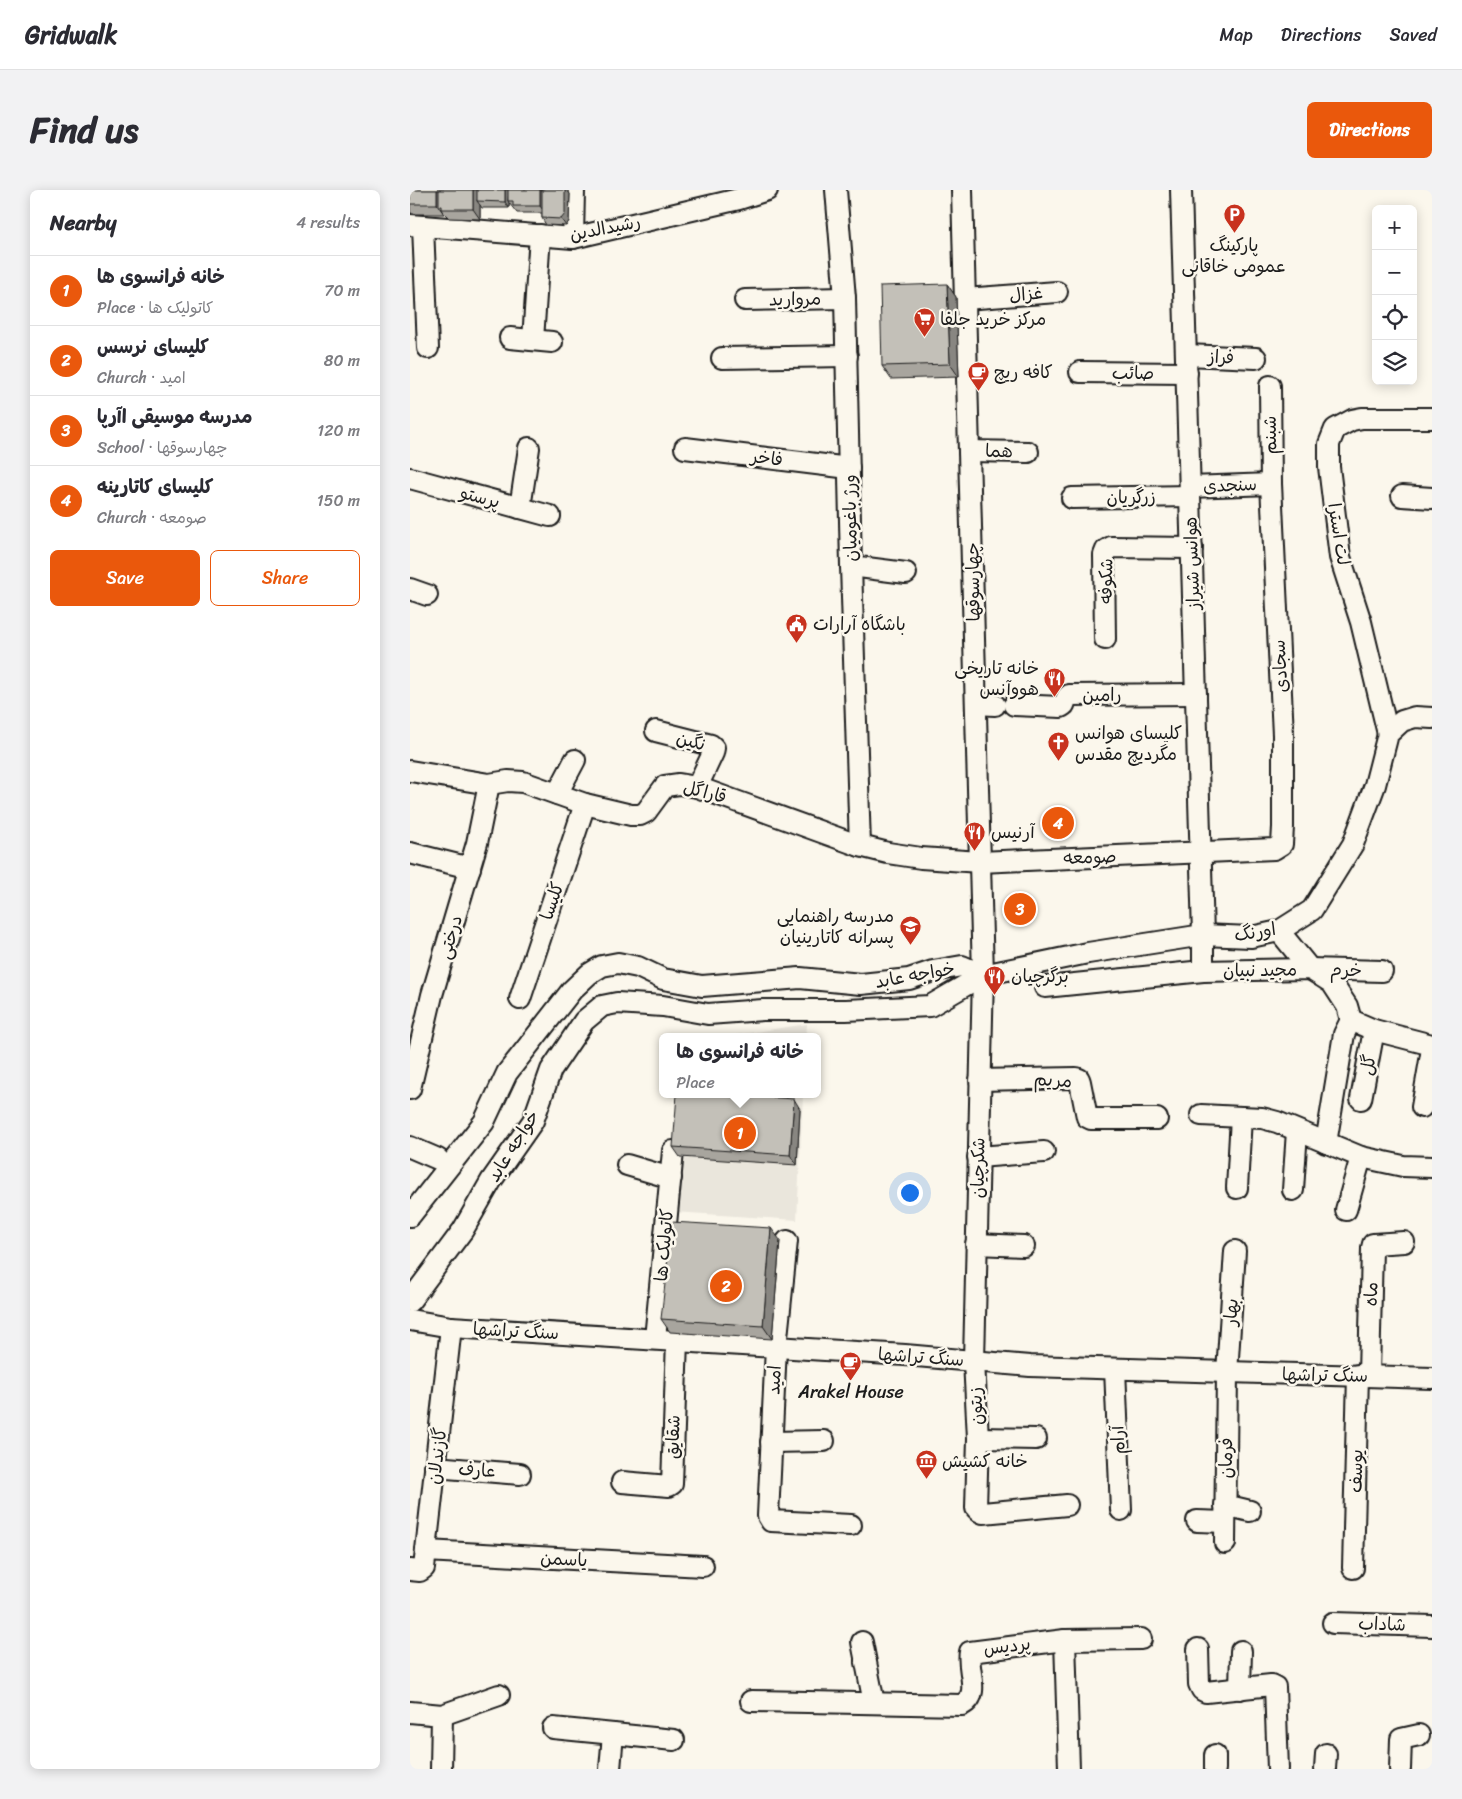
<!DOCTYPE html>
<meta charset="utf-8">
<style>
:root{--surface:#fff;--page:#f2f2f3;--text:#2b2b33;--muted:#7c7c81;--line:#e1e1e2;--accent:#ea580c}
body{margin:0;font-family:Sriracha,"Playpen Sans Arabic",sans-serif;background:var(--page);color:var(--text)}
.controls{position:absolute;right:15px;top:15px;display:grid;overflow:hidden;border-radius:8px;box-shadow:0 2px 12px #0003}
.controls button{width:45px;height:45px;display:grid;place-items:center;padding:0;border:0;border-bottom:1px solid var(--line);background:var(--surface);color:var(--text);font:25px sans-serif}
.you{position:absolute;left:499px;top:1002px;width:18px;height:18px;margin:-12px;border:4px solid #fff;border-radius:50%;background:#1a73e8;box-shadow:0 0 0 8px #1a73e833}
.badge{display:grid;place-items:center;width:32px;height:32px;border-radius:50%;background:var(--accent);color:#fff;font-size:16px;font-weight:700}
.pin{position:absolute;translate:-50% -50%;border:2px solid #fff;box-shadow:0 1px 5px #0006}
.popup{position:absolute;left:249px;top:843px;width:162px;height:65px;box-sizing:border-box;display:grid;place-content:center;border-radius:8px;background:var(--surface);filter:drop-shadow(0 1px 4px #0005);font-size:16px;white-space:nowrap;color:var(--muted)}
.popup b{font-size:19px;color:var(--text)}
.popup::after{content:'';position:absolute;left:50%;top:100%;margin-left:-10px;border:10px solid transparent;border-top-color:var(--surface)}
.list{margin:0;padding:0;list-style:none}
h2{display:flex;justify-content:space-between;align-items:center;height:65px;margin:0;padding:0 20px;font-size:21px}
h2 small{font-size:16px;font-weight:400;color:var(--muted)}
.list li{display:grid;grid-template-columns:32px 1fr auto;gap:15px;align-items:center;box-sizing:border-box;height:70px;padding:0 20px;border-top:1px solid var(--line)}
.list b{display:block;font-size:19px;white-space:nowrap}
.list p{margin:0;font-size:16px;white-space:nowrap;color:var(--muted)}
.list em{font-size:16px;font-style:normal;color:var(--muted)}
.actions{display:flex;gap:10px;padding:15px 20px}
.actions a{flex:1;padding:11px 0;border:1px solid var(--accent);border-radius:8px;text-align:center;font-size:18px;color:var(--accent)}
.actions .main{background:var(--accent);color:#fff}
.icon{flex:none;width:28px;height:28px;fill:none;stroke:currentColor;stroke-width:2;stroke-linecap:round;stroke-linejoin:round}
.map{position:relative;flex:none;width:1022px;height:1579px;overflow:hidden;border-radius:8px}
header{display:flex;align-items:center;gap:30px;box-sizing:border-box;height:70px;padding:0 25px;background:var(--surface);border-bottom:1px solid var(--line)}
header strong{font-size:24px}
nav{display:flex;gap:28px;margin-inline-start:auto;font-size:18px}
.intro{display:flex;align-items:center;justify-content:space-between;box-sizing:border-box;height:120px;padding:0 30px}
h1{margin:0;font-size:35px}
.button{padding:12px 22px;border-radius:8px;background:var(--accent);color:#fff;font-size:18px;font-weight:700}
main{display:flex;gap:30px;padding:0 30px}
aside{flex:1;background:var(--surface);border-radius:8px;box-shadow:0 2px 12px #0003}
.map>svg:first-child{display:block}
</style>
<header>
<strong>Gridwalk</strong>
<nav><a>Map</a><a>Directions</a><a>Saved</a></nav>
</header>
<div class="intro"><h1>Find us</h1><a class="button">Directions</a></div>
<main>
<aside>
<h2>Nearby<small>4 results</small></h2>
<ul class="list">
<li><span class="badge">1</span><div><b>خانه فرانسوی ها</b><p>Place · کاتولیک ها</p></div><em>70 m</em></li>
<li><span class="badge">2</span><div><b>کلیسای نرسس</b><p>Church · امید</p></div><em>80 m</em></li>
<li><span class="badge">3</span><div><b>مدرسه موسیقی اآرپا</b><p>School · چهارسوقها</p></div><em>120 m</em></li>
<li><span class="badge">4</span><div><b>کلیسای کاتارینه</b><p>Church · صومعه</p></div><em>150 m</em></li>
</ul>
<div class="actions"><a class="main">Save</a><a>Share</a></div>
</aside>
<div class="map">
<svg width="1022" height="1579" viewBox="0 0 1022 1579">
<rect width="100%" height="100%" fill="#fbf7ec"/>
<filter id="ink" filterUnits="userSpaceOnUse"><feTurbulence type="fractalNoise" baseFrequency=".02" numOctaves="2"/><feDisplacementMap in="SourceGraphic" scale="10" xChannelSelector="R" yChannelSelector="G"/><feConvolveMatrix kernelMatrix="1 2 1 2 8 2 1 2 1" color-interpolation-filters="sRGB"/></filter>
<g filter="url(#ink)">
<g fill="#eae6dc">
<polygon points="397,834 396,847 312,847"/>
<polygon points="273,904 393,904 387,1030 264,1022"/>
</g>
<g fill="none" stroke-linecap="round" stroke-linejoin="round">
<defs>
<g id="minor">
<polyline points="426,0 435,108 441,376 450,656"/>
<polyline points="552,0 573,785 564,1171 568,1248 566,1318 569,1321 573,1323 657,1315"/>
<polyline points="771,0 793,745 793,781"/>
<polyline points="0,35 163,48 329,9 357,0"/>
<polyline points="13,36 18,158"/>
<polyline points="163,48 164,0"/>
<polyline points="555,109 647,102"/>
<polyline points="335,110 435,108"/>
<polyline points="100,148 142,152"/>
<polyline points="123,150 130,45"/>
<polyline points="776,165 846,168"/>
<polyline points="312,168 437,166"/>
<polyline points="670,182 777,183"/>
<polyline points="275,258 439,278"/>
<polyline points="559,261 618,262"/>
<polyline points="0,288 140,326"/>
<polyline points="780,297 861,294"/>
<polyline points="992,306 1022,308"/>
<polyline points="662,308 780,306"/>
<polyline points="110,318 119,258"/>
<polyline points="441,376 496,383"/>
<polyline points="0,399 17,405"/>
<polyline points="695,449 694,365 696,360 701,357 782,358"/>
<polyline points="566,514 585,515"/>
<polyline points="604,515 651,517 654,515 657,507 659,505 786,504"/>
<polyline points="246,541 301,555 304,558 303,563 287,597"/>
<polyline points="978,544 951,432 930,367 919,277 919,254 925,239 942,230 952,228 1022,228"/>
<polyline points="0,581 79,594 98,591 113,592 175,614 221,625 230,625 236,622 255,596 269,594 287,597 450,656 478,663 511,668 570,672 864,659 872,654 873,637 873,545 861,294 860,196"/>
<polyline points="147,604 165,570"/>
<polyline points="0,663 60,678"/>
<polyline points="869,741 900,779 922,793 937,816 941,830 964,840 1022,855"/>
<polyline points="635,797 793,781 900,779 972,781"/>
<polyline points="110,809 175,614"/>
<polyline points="570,890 666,888 669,889 670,892 677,927 681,929 747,929"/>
<polyline points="0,899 22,805 67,653 79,594"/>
<polyline points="951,909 964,840"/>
<polyline points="1012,917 1022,859"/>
<polyline points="791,925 852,928 867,932 951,967 993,976 1022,977"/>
<polyline points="916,953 934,844 941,830"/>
<polyline points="0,957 28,969"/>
<polyline points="568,967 634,962"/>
<polyline points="217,975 261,988"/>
<polyline points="827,998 831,927"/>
<polyline points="883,1000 887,941"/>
<polyline points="936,1020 951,967"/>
<polyline points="0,1026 74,932 97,883 162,800 179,784 192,776 208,773 228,777 253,789 292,796 390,788 451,794 499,789 523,781 552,776 573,785"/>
<polyline points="377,1051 366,1157 358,1326 361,1331 441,1335"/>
<polyline points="566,1054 614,1056"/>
<polyline points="0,1111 53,1040 81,991 123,931 141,880 174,831 192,816 207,813 253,816 298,824 353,820 436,820 520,816 573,785 678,763 793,745 841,747 869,741 902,720 943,654 965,595 978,544 992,531 1005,527 1022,528"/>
<polyline points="0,1130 41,1137 495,1165 620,1176 1022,1188"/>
<polyline points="245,1149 263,961"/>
<polyline points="705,1179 711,1320"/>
<polyline points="959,1185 962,1058 963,1054 994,1052"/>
<polyline points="568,1248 626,1249"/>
<polyline points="361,1252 414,1251"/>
<polyline points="25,1277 110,1284"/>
<polyline points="212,1292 259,1296 262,1294 267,1150"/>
<polyline points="815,1315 840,1321"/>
<polyline points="787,1331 815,1332"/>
<polyline points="815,1353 817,1183 825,1061"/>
<polyline points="16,1361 293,1376"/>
<polyline points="943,1378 948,1185"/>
<polyline points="0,1380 10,1381 14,1378 41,1137"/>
<polyline points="923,1433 1022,1436"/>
<polyline points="655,1450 659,1579"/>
<polyline points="452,1452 464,1513"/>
<polyline points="788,1459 789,1494 792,1500 796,1502 861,1495 865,1497 868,1579"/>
<polyline points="830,1499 831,1461"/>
<path d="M341,1511l211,4c20,-10 4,-36 8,-53l95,-12 76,-1"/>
<polyline points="0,1522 32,1525 31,1579"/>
<polyline points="32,1525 89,1505"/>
<polyline points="143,1538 264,1550"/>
<polyline points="200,1579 203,1544"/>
<polyline points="805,1579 805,1565"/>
<polyline points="915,1579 916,1564"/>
<polyline points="990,1579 991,1549 1009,1545"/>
</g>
</defs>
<use href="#minor" stroke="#1c1c1c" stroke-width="24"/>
<use href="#minor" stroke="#fbf7ec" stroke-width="20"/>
</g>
<g fill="#a8a59e" stroke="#1c1c1c">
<polygon points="0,0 157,0 160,4 159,31 156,36 136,35 132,28 132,23 107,23 99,13 99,18 72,18 70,15 70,29 39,28 34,23 34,24 2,24 0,21"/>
<polygon points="537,94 546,107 549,187 481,189 472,176"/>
<polygon points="390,919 387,975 270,967 263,957"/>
<polygon points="370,1050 362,1149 260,1142 251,1129"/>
</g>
<g fill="#888681" stroke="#1c1c1c">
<polygon points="27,0 34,0 32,16 29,16 34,24 27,14"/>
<polygon points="63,0 70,0 67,11 70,15 70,29 63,19"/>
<polygon points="95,0 99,0 98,11 99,13 99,18 95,12"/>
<polygon points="130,0 135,0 135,23 130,16"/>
<polygon points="155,0 157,0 160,4 159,31 156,36 151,29"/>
<polygon points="537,94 546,107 549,187 540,174"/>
<polygon points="384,909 390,919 387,975 380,965"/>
<polygon points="361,1038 370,1050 362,1149 353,1136"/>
</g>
<g fill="#c3c0b8" stroke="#1c1c1c">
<rect x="0" y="0" width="27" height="14"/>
<polygon points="29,0 63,0 63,19 32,19 32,16 29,16"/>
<polygon points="67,0 95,0 95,12 67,11"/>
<polygon points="98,0 130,0 130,16 103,16 103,11 98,11"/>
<polygon points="132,0 155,0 155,24 151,29 132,28"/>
<polygon points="537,94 540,174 472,176 470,96"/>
<polygon points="267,904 312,904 384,909 380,965 263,957"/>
<polygon points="262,1032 361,1038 353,1136 251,1129"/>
</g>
</g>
<defs>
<symbol id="parking-pin" viewBox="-11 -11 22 30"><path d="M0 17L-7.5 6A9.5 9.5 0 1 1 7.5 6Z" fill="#c8321e" stroke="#fbf7ec"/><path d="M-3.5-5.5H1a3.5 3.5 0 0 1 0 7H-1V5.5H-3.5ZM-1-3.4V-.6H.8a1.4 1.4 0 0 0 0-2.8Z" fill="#fff"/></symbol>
<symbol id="supermarket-pin" viewBox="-11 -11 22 30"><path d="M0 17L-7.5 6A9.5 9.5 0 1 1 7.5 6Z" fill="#c8321e" stroke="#fbf7ec"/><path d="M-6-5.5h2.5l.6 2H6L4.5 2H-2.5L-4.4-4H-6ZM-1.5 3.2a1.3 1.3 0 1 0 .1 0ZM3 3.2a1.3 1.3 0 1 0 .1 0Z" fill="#fff"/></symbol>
<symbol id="cafe-pin" viewBox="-11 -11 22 30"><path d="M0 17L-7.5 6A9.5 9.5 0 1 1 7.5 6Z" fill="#c8321e" stroke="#fbf7ec"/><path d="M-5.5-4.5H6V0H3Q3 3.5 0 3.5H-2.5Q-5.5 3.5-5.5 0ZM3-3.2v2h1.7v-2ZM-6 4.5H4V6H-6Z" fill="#fff"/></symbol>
<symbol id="civic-pin" viewBox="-11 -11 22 30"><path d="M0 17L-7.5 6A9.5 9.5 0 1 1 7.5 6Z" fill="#c8321e" stroke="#fbf7ec"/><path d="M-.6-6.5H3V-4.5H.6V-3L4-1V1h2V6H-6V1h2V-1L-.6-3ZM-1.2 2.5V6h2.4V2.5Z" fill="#fff"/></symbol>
<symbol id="restaurant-pin" viewBox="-11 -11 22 30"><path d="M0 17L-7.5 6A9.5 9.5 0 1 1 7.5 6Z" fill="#c8321e" stroke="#fbf7ec"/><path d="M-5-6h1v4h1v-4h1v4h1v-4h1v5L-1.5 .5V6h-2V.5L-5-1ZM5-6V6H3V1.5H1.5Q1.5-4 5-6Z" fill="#fff"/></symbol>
<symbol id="church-pin" viewBox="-11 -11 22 30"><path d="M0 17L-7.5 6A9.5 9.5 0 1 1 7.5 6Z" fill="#c8321e" stroke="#fbf7ec"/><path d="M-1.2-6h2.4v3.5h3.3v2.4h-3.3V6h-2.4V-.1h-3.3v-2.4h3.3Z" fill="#fff"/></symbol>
<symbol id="school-pin" viewBox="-11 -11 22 30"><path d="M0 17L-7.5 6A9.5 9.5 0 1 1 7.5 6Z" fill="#c8321e" stroke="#fbf7ec"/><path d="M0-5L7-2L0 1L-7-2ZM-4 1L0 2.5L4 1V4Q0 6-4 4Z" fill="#fff"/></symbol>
<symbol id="museum-pin" viewBox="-11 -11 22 30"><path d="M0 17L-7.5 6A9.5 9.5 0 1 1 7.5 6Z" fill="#c8321e" stroke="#fbf7ec"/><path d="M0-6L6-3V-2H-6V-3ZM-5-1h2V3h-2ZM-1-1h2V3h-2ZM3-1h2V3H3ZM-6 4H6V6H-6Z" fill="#fff"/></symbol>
</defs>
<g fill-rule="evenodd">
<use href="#parking-pin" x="812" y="12" width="25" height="34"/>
<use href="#supermarket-pin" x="502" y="116" width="25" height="34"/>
<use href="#cafe-pin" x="556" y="170" width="25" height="34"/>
<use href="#civic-pin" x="374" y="422" width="25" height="34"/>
<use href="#restaurant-pin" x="632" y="476" width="25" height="34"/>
<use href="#church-pin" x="636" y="540" width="25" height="34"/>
<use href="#restaurant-pin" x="552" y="630" width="25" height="34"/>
<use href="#school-pin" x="488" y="724" width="25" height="34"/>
<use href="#restaurant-pin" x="572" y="774" width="25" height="34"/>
<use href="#cafe-pin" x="428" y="1160" width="25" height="34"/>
<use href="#museum-pin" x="504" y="1258" width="25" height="34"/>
</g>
<g text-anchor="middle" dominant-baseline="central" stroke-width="5" stroke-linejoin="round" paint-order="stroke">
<g font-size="18" fill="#1c1c1c" stroke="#fbf7ec">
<text transform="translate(195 38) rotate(-11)">رشیدالدین</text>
<text transform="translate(616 104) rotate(-5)">غزال</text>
<text transform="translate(385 109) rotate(-1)">مروارید</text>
<text transform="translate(811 167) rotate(2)">فراز</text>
<text transform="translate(723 183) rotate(1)">صائب</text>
<text transform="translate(860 245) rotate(-91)">شبنم</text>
<text transform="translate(589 261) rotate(1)">هما</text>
<text transform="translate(357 268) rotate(7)">فاخر</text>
<text transform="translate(820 295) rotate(-2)">سنجدی</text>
<text transform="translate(70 307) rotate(15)">پرستو</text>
<text transform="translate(721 307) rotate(-1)">زرگریان</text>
<text transform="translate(440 328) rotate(-91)">ورژ باغومیان</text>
<text transform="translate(929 344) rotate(81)">لت استرا</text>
<text transform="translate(782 373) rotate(-92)">هوانس شیراز</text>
<text transform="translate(696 391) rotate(-89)">شکوفه</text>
<text transform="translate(563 392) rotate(-91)">چهارسوقها</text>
<text transform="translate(870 476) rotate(-93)">سجادی</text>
<text transform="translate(692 505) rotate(-1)">رامین</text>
<text transform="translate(281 551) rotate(16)">نگین</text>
<text transform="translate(295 602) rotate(14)">قاراگل</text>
<text transform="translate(680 667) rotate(-2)">صومعه</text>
<text transform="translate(142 711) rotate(-71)">کلیسا</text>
<text transform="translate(845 742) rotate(-9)">اورنگ</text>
<text transform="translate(40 747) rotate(-73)">درختی</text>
<text transform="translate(850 780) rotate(-1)">مجید نبیان</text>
<text transform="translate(936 780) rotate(2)">خرم</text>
<text transform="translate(505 785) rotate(-10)">خواجه عابد</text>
<text transform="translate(958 875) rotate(-79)">گل</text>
<text transform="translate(643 890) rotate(4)">مریم</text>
<text transform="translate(103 956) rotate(-58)">خواجه عابد</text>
<text transform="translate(568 978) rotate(-89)">شکرچیان</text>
<text transform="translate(254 1055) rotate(-85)">کاتولیک ها</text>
<text transform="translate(961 1104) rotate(-88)">ماه</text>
<text transform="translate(821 1122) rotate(-86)">بهار</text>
<text transform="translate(106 1141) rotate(3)">سنگ تراشها</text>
<text transform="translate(511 1167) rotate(4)">سنگ تراشها</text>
<text transform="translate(915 1185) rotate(1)">سنگ تراشها</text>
<text transform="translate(364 1190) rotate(-87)">امید</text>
<text transform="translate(566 1216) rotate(-93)">زیتون</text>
<text transform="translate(263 1247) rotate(-88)">شقایق</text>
<text transform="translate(708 1250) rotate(-93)">آرام</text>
<text transform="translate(27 1266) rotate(-83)">گازندلان</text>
<text transform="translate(816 1268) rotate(-89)">فرمان</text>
<text transform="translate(67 1280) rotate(4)">عارف</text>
<text transform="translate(946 1281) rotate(-89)">یوسف</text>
<text transform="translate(154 1369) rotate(3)">یاسمن</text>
<text transform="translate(972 1434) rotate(2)">شاداب</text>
<text transform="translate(597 1456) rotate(-7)">پردیس</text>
</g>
<g font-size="18" fill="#1c1c1c" stroke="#fbf7ec" text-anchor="start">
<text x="824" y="55" text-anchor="middle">پارکینگ<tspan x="824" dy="21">عمومی خاقانی</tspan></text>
<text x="530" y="129">مرکز خرید جلفا</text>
<text x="584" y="182">کافه ریچ</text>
<text x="403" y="434">باشگاه آرارات</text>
<text x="629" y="478" text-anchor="end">خانه تاریخی<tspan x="629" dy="21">هووآنس</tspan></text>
<text x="665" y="543">کلیسای هوانس<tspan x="665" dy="21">مگردیچ مقدس</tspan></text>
<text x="581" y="642">آرنیس</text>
<text x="484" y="726" text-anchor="end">مدرسه راهنمایی<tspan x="484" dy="21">پسرانه کاتارینیان</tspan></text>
<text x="601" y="786">برگرچیان</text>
<text x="441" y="1202" text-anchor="middle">Arakel House</text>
<text x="532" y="1271">خانه کشیش</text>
</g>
</g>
</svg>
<div class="controls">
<button>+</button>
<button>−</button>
<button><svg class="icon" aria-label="locate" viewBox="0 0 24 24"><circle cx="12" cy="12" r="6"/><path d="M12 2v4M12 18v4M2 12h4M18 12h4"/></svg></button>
<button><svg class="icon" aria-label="layers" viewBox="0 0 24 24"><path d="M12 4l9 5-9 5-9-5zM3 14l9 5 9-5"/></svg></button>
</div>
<div class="you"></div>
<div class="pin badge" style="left:330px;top:943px">1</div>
<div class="popup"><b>خانه فرانسوی ها</b>Place</div>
<div class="pin badge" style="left:316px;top:1096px">2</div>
<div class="pin badge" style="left:610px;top:719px">3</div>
<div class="pin badge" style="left:648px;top:633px">4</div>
</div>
</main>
